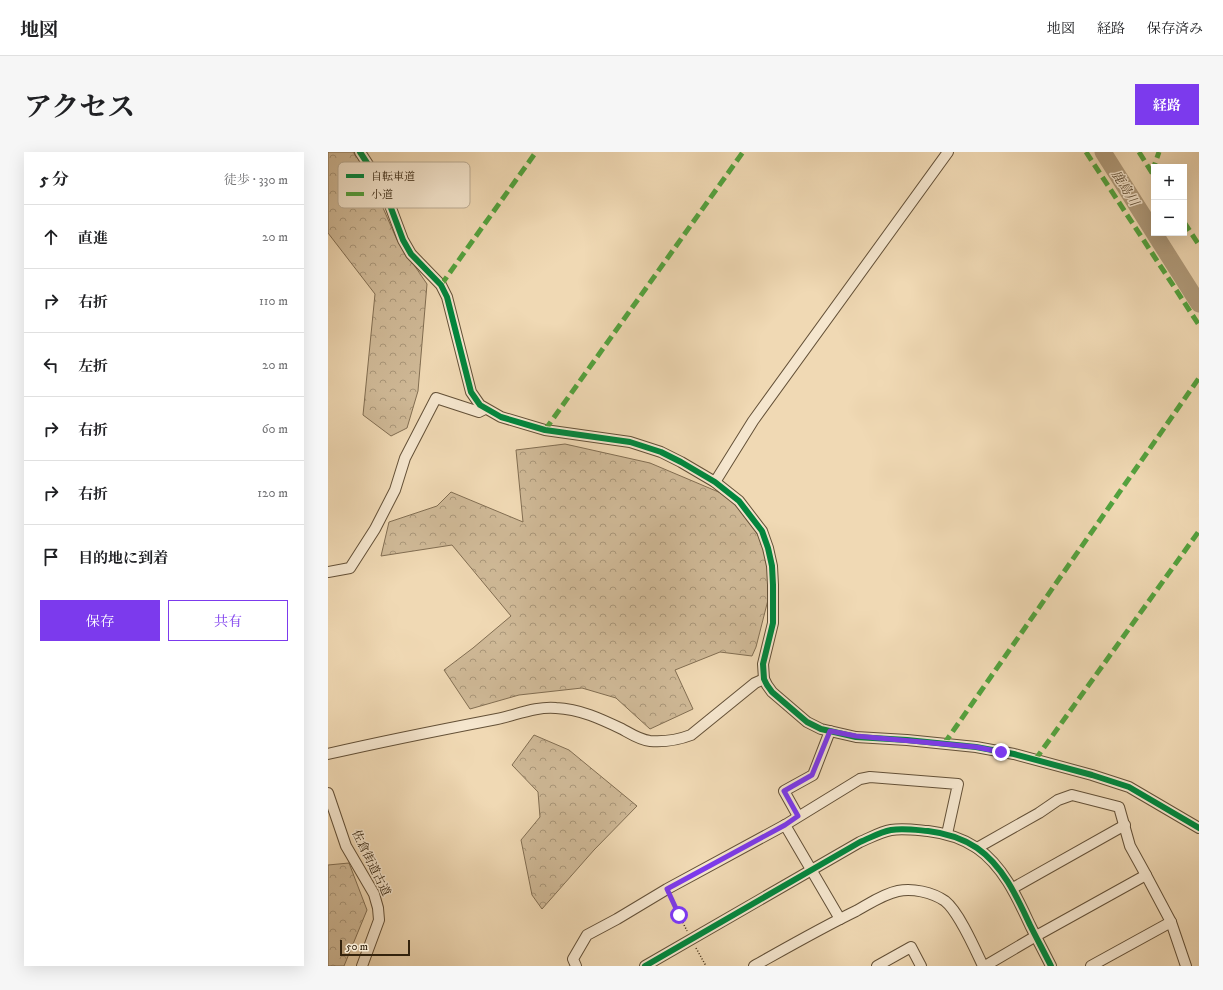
<!DOCTYPE html>
<html lang="ja">
<meta charset="utf-8">
<style>
:root{--surface:#fff;--page:#f6f6f6;--text:#202124;--muted:#757577;--line:#e0e0e0;--accent:#7c3aed}
body{margin:0;font-family:"IM FELL DW Pica","Noto Serif JP",serif;background:var(--page);color:var(--text)}
.controls{position:absolute;right:12px;top:12px;display:grid;overflow:hidden;border-radius:0px;box-shadow:0 4px 16px #0002}
.controls button{width:36px;height:36px;display:grid;place-items:center;padding:0;border:0;border-bottom:1px solid var(--line);background:var(--surface);color:var(--text);font:20px sans-serif}
.scale{position:absolute;left:12px;bottom:10px;width:70px;box-sizing:border-box;padding-left:4px;border:2px solid #34230d;border-top:0;font-size:11px;line-height:14px;white-space:nowrap;color:#34230d;-webkit-text-stroke:3px #f5e6ce;paint-order:stroke}
.stop{position:absolute;width:12px;height:12px;margin:-9px;border:3px solid #7c3aed;border-radius:50%;background:#fff}
.stop.end{background:#7c3aed;border-color:#fff;box-shadow:0 1px 4px #0008}
.list{margin:0;padding:0;list-style:none}
h2{display:flex;justify-content:space-between;align-items:center;height:52px;margin:0;padding:0 16px;font-size:17px}
h2 small{font-size:13px;font-weight:400;color:var(--muted)}
.list li{display:grid;grid-template-columns:26px 1fr auto;gap:12px;align-items:center;box-sizing:border-box;height:64px;padding:0 16px;border-top:1px solid var(--line)}
.list b{display:block;font-size:15px;white-space:nowrap}
.list em{font-size:13px;font-style:normal;color:var(--muted)}
.actions{display:flex;gap:8px;padding:12px 16px}
.actions a{flex:1;padding:9px 0;border:1px solid var(--accent);border-radius:0px;text-align:center;font-size:14px;color:var(--accent)}
.actions .main{background:var(--accent);color:#fff}
.icon{flex:none;width:22px;height:22px;fill:none;stroke:currentColor;stroke-width:2;stroke-linecap:round;stroke-linejoin:round}
.map{position:relative;flex:none;width:871px;height:814px;overflow:hidden;border-radius:0px}
header{display:flex;align-items:center;gap:24px;box-sizing:border-box;height:56px;padding:0 20px;background:var(--surface);border-bottom:1px solid var(--line)}
header strong{font-size:19px}
nav{display:flex;gap:22px;margin-inline-start:auto;font-size:14px}
.intro{display:flex;align-items:center;justify-content:space-between;box-sizing:border-box;height:96px;padding:0 24px}
h1{margin:0;font-size:28px}
.button{padding:10px 18px;border-radius:0px;background:var(--accent);color:#fff;font-size:14px;font-weight:700}
main{display:flex;gap:24px;padding:0 24px}
aside{flex:1;background:var(--surface);border-radius:0px;box-shadow:0 4px 16px #0002}
.map>svg:first-child{display:block}
</style>
<header>
<strong>地図</strong>
<nav><a>地図</a><a>経路</a><a>保存済み</a></nav>
</header>
<div class="intro"><h1>アクセス</h1><a class="button">経路</a></div>
<main>
<aside>
<h2>5 分<small>徒歩 · 330 m</small></h2>
<ul class="list">
<li><svg class="icon" aria-label="ahead" viewBox="0 0 24 24"><path d="M12 20V5M6 11l6-6 6 6"/></svg><div><b>直進</b></div><em>20 m</em></li>
<li><svg class="icon" aria-label="right" viewBox="0 0 24 24"><path d="M7 20v-9h11M14 6l5 5-5 5"/></svg><div><b>右折</b></div><em>110 m</em></li>
<li><svg class="icon" aria-label="left" viewBox="0 0 24 24"><path d="M17 20v-9H6M10 6l-5 5 5 5"/></svg><div><b>左折</b></div><em>20 m</em></li>
<li><svg class="icon" aria-label="right" viewBox="0 0 24 24"><path d="M7 20v-9h11M14 6l5 5-5 5"/></svg><div><b>右折</b></div><em>60 m</em></li>
<li><svg class="icon" aria-label="right" viewBox="0 0 24 24"><path d="M7 20v-9h11M14 6l5 5-5 5"/></svg><div><b>右折</b></div><em>120 m</em></li>
<li><svg class="icon" aria-label="arrive" viewBox="0 0 24 24"><path d="M6 21V4h12l-3 4 3 4H6"/></svg><div><b>目的地に到着</b></div></li>
</ul>
<div class="actions"><a class="main">保存</a><a>共有</a></div>
</aside>
<div class="map">
<svg width="871" height="814" viewBox="0 0 871 814">
<defs>
<pattern id="forest-crowns" width="20" height="18" patternUnits="userSpaceOnUse"><rect width="20" height="18" fill="#d0ba98"/><path d="M2 6a3 3 0 1 1 6 0M12 15a3 3 0 1 1 6 0" fill="none" stroke="#aa977a"/></pattern>
</defs>
<rect width="100%" height="100%" fill="#f0d9b4"/>
<filter id="stains"><feTurbulence type="fractalNoise" baseFrequency=".005" numOctaves="4"/><feColorMatrix values="0 0 0 0 .2 0 0 0 0 .09 0 0 0 0 .02 0 0 0 .5 -.17"/></filter>
<radialGradient id="worn" r=".72"><stop offset=".6" stop-color="#630" stop-opacity="0"/><stop offset="1" stop-color="#630" stop-opacity=".3"/></radialGradient>
<g fill="url(#forest-crowns)" stroke="#826e52">
<polygon points="0,0 25,0 39,19 69,88 99,132 90,239 79,276 63,284 35,263 47,142 0,81"/>
<polygon points="237,292 322,311 400,344 421,366 435,393 440,409 441,444 428,495 424,504 392,500 347,518 365,557 322,577 288,546 254,536 191,543 142,557 116,518 145,496 183,464 124,393 53,404 61,370 109,354 123,340 195,370 188,298"/>
<polygon points="206,583 241,598 309,654 266,698 214,757 204,743 193,688 212,665 210,640 184,613"/>
<polygon points="21,711 39,758 16,814 0,814 0,713"/>
</g>
<g fill="none" stroke-linecap="round" stroke-linejoin="round">
<polyline stroke="#7e6b4f" stroke-width="3" points="868,147 871,138"/>
<polyline stroke="#b09b7b" stroke-width="17" points="775,0 871,152"/>
<defs>
<g id="minor">
<polyline points="32,0 52,31 60,48 75,88 83,102 113,133 119,145 143,240 152,253 173,265 217,278 302,290 333,300 353,310 387,330 411,349 434,379 440,396 444,414 445,433 445,471 435,512 436,527 439,533 444,540 479,570 493,577 528,585 579,588 648,595 686,602 764,623 801,635 871,676"/>
<polyline points="387,330 425,269 620,0"/>
<polyline points="0,420 22,416 47,377 67,338 77,306 108,246 151,260 157,257"/>
<path d="M0,602c56,-13 112,-24 169,-35 19,-4 40,-13 59,-11 24,1 45,11 66,21 9,5 18,11 28,12 14,1 28,-1 41,-6l64,-52 9,-4"/>
<polyline points="0,641 18,694 46,742 50,756 51,768 34,814"/>
<polyline points="470,664 456,639 485,623 502,579"/>
<polyline points="457,673 512,767"/>
<polyline points="649,696 711,661 730,648 744,643 791,655 802,694 818,723 708,784 657,814"/>
<polyline points="818,723 843,770 858,814"/>
<polyline points="685,736 797,673"/>
<polyline points="248,814 245,807 259,783 289,767 339,737 457,673 532,627 542,625 630,632 619,682"/>
<path d="M317,814l215,-124c10,-4 20,-10 31,-12 12,-2 25,0 37,1 17,2 34,7 49,17 26,18 40,49 53,77 7,14 14,27 21,41"/>
<path d="M426,814c34,-19 67,-38 102,-55 13,-7 27,-17 42,-20 14,-3 34,1 47,10 14,11 30,48 38,65"/>
<polyline points="549,814 583,795 593,814"/>
<polyline points="763,814 843,770"/>
</g>
</defs>
<use href="#minor" stroke="#635037" stroke-width="12"/>
<g stroke="#34230d" stroke-width="1.5" stroke-dasharray="1 2" stroke-linecap="butt">
<polyline points="343,746 359,779"/>
<polyline points="368,796 378,814"/>
</g>
<use href="#minor" stroke="#f5e6ce" stroke-width="10"/>
<g stroke="#53a23e" stroke-width="5" stroke-dasharray="10 5" stroke-linecap="butt">
<polyline points="758,0 871,173"/>
<polyline points="811,0 826,24"/>
<polyline points="824,20 831,0"/>
<polyline points="856,70 871,93"/>
<polyline points="113,133 208,0"/>
<polyline points="217,278 415,0"/>
<polyline points="616,592 871,226"/>
<polyline points="707,608 871,379"/>
</g>
<defs>
<g id="cycleway">
<polyline points="32,0 52,31 60,48 75,88 83,102 113,133 119,145 143,240 152,253 173,265 217,278 302,290 333,300 353,310 387,330 411,349 434,379 440,396 444,414 445,433 445,471 435,512 436,527 439,533 444,540 479,570 493,577 528,585 579,588 648,595 686,602 764,623 801,635 871,676"/>
<path d="M317,814l215,-124c10,-4 20,-10 31,-12 12,-2 25,0 37,1 17,2 34,7 49,17 26,18 40,49 53,77 7,14 14,27 21,41"/>
</g>
</defs>
<use href="#cycleway" stroke="#f5e6ce" stroke-width="8"/>
<use href="#cycleway" stroke="#00873e" stroke-width="6"/>
</g>
<g fill="none" stroke-linecap="round" stroke-linejoin="round">
<polyline stroke="#7c3aed" stroke-width="5" points="351,763 339,737 457,673 470,664 456,639 484,623 502,579 528,584 616,592 648,595 673,600"/>
</g>
<g text-anchor="middle" dominant-baseline="central" stroke-width="3" stroke-linejoin="round" paint-order="stroke">
<g font-size="12" fill="#34230d" stroke="#f5e6ce">
<text transform="translate(43 711) rotate(64)">佐倉街道古道</text>
</g>
<g font-size="13" font-style="italic" fill="#5f4d34" stroke="#f5e6ce">
<text transform="translate(797 36) rotate(58)">鹿島川</text>
</g>
</g>
<rect x="10" y="10" width="132" height="46" rx="6" fill="#f5e6ce" stroke="#bbac94" stroke-width="1"/>
<rect x="18" y="22" width="18" height="4" fill="#00873e"/>
<rect x="18" y="40" width="18" height="4" fill="#53a23e"/>
<g font-size="11" fill="#34230d">
<text x="43" y="28">自転車道</text>
<text x="43" y="46">小道</text>
</g>
<rect width="100%" height="100%" filter="url(#stains)"/>
<rect width="100%" height="100%" fill="url(#worn)"/>
</svg>
<div class="controls">
<button>+</button>
<button>−</button>
</div>
<div class="scale">50 m</div>
<div class="stop" style="left:351px;top:763px"></div>
<div class="stop end" style="left:673px;top:600px"></div>
</div>
</main>
